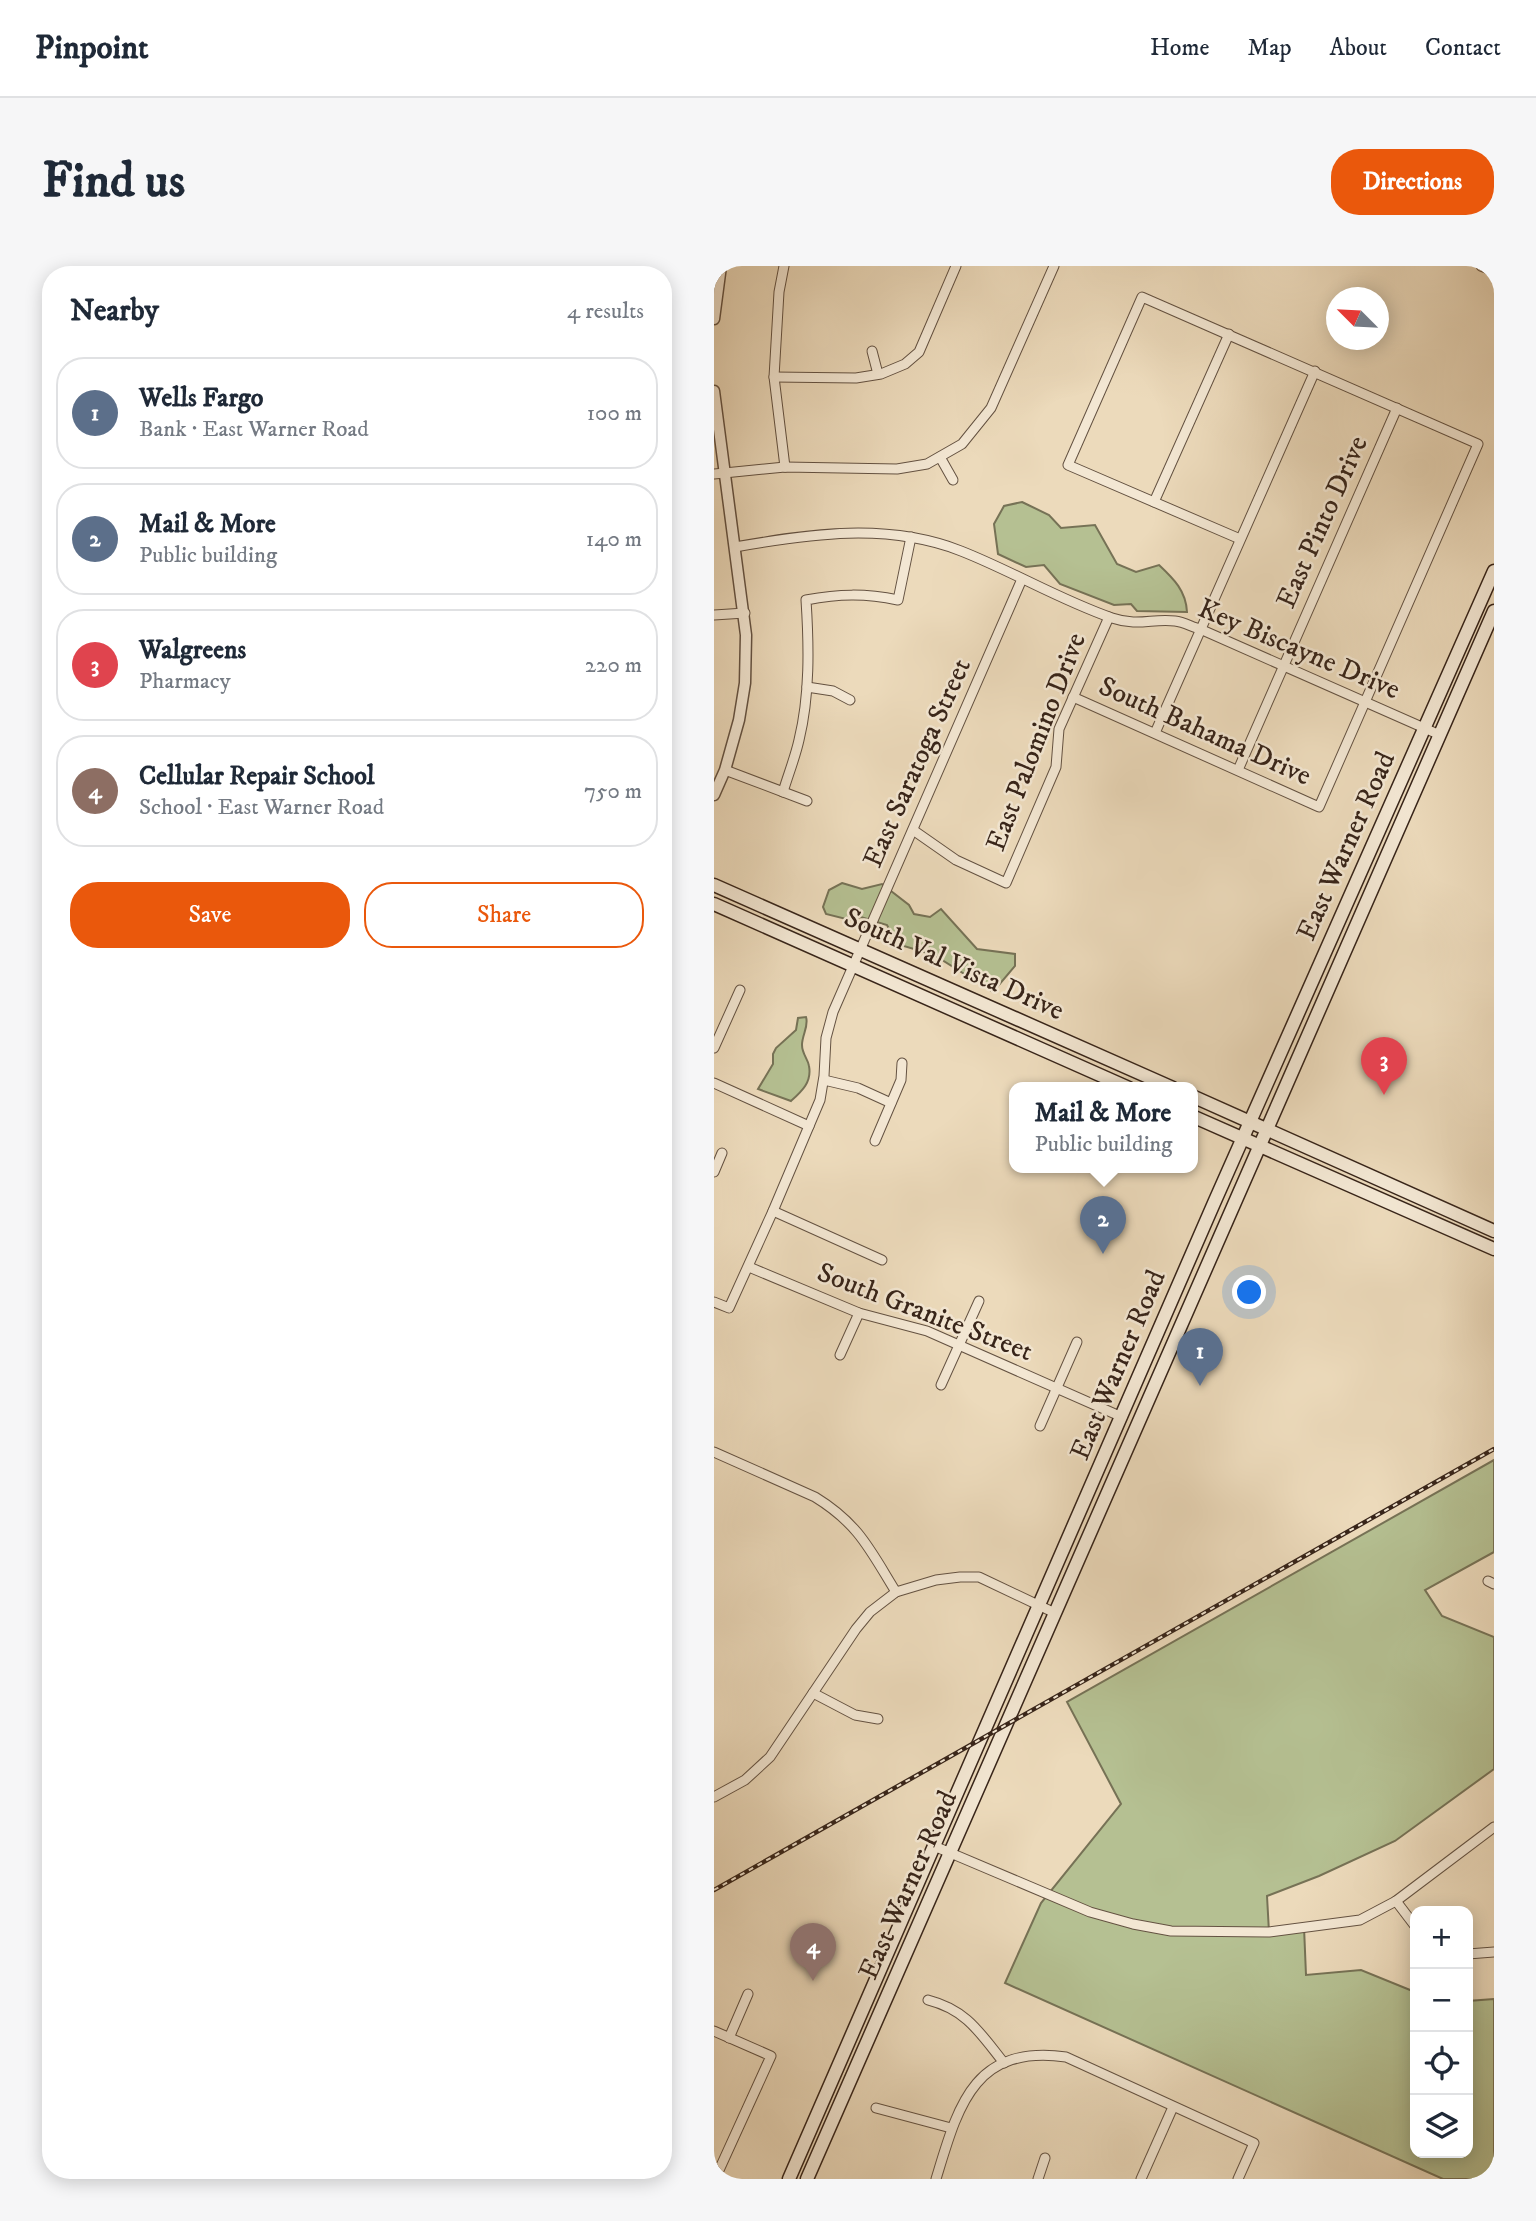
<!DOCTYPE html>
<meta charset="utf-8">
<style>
:root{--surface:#fff;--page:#f6f6f7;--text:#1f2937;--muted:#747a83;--line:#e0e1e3;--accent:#ea580c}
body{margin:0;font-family:"IM FELL DW Pica",serif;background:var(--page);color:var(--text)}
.controls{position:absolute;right:21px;bottom:21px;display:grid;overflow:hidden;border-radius:14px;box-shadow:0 4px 18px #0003}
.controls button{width:63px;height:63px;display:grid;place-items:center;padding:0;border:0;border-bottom:2px solid var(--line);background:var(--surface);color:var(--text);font:35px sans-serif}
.compass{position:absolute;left:612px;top:21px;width:63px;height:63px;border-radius:50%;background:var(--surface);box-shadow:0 4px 18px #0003;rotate:294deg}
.you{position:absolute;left:536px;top:1027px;width:24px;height:24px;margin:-18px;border:5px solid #fff;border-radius:50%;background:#1a73e8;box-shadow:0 0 0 10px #1a73e833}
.badge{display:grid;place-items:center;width:46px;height:46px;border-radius:50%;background:var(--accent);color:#fff;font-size:23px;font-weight:700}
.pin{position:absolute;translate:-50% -58px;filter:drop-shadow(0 2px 4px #0008)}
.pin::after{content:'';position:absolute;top:37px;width:24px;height:21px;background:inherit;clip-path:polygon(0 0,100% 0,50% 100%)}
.popup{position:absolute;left:295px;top:816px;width:189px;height:91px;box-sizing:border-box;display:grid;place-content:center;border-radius:14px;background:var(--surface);filter:drop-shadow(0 2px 5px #0005);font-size:23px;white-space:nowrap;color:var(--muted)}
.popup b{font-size:26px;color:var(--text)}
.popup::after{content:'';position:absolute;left:50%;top:100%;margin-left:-14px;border:14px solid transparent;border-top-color:var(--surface)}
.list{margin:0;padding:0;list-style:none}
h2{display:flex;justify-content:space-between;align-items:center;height:91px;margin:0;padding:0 28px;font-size:30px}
h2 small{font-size:23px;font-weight:400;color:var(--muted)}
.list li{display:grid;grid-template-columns:46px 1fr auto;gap:21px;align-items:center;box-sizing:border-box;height:112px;margin:0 14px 14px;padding:0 14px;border:2px solid var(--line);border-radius:28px}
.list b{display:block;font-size:26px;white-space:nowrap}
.list p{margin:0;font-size:23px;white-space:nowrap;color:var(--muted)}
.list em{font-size:23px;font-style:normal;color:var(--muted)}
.actions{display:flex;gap:14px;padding:21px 28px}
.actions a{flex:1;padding:16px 0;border:2px solid var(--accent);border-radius:28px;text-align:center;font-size:24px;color:var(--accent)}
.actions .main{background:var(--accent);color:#fff}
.icon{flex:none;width:38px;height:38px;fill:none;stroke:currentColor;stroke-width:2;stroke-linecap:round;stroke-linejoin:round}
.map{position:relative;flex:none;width:780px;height:1913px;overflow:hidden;border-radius:28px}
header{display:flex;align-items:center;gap:42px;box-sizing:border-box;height:98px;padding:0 35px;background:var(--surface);border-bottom:2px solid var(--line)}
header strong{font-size:33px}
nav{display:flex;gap:38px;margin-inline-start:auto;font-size:24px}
.intro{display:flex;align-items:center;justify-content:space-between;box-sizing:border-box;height:168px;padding:0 42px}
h1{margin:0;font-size:49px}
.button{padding:18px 32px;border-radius:28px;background:var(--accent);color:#fff;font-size:24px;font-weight:700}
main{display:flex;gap:42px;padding:0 42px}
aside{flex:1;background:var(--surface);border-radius:28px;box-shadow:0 4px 18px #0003}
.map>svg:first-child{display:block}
</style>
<header>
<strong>Pinpoint</strong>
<nav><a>Home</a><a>Map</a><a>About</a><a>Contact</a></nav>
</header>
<div class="intro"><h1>Find us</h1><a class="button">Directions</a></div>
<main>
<aside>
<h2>Nearby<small>4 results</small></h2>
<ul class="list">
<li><span class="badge" style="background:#5c6f8a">1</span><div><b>Wells Fargo</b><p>Bank · East Warner Road</p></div><em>100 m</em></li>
<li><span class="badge" style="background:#5c6f8a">2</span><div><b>Mail &amp; More</b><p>Public building</p></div><em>140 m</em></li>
<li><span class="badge" style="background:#e0444e">3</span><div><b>Walgreens</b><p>Pharmacy</p></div><em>220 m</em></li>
<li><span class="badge" style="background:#8d6e63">4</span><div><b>Cellular Repair School</b><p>School · East Warner Road</p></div><em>750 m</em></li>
</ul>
<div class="actions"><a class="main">Save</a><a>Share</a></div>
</aside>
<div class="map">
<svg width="780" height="1913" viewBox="0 0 780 1913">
<rect width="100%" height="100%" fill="#ecdabb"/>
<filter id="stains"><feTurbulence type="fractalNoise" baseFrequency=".00286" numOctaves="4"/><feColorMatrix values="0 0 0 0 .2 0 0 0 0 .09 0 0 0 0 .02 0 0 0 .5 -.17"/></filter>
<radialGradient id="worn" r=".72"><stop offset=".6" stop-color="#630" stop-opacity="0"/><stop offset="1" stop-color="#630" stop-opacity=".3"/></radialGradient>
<g fill="#b5c092" stroke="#767256" stroke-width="2">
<path d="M308,236l27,13 12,13 34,-3 22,39 19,8 23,-7c15,14 27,26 28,47l-50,-1 -6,-7 -17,1 -54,-21 -16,-19 -18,2 -28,-13 -4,-30 10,-18z"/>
<polygon points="128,617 148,623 168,618 195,639 200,648 216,651 227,643 263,683 301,688 301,700 279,726 220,689 183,678 173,659 147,651 136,654 112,648 109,641 115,624"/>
<path d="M92,751c3,9 -4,18 -4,28 0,9 6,14 7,21 3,16 -7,25 -18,35l-33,-12 15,-25v-10l3,-6 20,-18 2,-12z"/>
<polygon points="780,1194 780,1286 711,1324 728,1350 780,1371 780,1503 681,1575 605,1610 553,1630 555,1666 590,1661 592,1709 647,1704 701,1726 701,1887 754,1887 754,1735 780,1733 780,1908 778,1913 729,1913 291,1717 327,1637 407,1538 353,1436"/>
</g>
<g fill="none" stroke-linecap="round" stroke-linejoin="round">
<defs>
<g id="minor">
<polyline points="70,0 65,26 60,111 71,201"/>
<polyline points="767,0 780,5"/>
<polyline points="158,85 164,108"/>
<polyline points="60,111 142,112 167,108 191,98 205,86 242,0"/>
<polyline points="226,191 239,214"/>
<polyline points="0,208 71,201 183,203 213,198 248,178 277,142 340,0"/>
<polyline points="440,236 515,68"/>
<path d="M21,281c75,-13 152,-25 226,4 51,20 99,49 151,67 27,9 40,0 63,3 9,1 17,6 25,8l240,106"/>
<polyline points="0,349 31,347"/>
<polyline points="93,421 119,425 136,434"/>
<polyline points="359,431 605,541 764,178 428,31 354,199 526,273"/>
<polyline points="441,467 601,105"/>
<polyline points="11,504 93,535"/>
<polyline points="524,504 683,142"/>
<path d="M69,526c5,-17 12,-34 16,-52 11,-45 10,-94 7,-140 33,-6 58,-7 92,0l13,-63"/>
<polyline points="199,564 242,594 292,617 342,501 345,463 395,351"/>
<polyline points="0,782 26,724"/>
<polyline points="110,814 144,822 177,837"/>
<polyline points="0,817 95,860"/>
<polyline points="161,875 187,814 188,797"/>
<polyline points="0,906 8,887"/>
<polyline points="59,945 168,994"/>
<polyline points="35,1001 145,1047 213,1065 408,1151"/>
<polyline points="0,1036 15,1042 59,945 106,834 110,810 112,772 119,746 308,313"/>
<polyline points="126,1089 145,1047"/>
<polyline points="227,1119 265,1035"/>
<polyline points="326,1160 363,1076"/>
<path d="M0,1186l101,45c44,27 55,53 81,95"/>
<polyline points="774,1315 780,1318"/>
<polyline points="99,1427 141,1449 164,1453"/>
<polyline points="0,1531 31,1514 56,1491 142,1363 156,1346 182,1326 222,1314 246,1311 265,1311 341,1347"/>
<polyline points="220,1580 376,1646 419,1658 457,1665 555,1666 646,1654 682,1635 780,1561"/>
<polyline points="682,1635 701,1660"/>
<polyline points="754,1688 780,1686"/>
<path d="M214,1734c39,10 52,33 76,63"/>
<polyline points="0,1765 57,1790 1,1913"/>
<polyline points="15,1772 34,1728"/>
<polyline points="162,1842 237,1862"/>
<path d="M222,1913c22,-72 37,-135 130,-122l188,86 -16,36"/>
<polyline points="324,1913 331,1892"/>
<polyline points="427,1913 459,1841"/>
</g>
<g id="tertiary">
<polyline points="0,53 7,0"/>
<polyline points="0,125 32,369 31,417 25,454 11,504 0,529"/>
</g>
<g id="secondary">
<polyline points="0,619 459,822"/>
<polyline points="0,638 415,822"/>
<polyline points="478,830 780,965"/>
<polyline points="478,850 780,983"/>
<polyline points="75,1913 500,937 780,305"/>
<polyline points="93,1913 780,345"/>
</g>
</defs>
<use href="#minor" stroke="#645242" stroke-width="11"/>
<use href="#tertiary" stroke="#645242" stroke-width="13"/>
<use href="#secondary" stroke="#372419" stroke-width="15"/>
<use href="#minor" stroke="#f3e7d3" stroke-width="9"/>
<use href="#tertiary" stroke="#f3e7d3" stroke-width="10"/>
<use href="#secondary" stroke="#f3e7d3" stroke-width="12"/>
<defs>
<polyline id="rail" points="0,1624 780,1183"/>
</defs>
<use href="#rail" stroke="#372419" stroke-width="4.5"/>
<use href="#rail" stroke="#f3e7d3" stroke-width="2" stroke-dasharray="5" stroke-linecap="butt"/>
</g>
<g text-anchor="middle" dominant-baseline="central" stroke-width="5" stroke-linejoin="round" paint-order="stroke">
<g font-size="28" fill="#372419" stroke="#f3e7d3">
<text transform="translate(608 256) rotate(-66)">East Pinto Drive</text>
<text transform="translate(585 383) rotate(23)">Key Biscayne Drive</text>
<text transform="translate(491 465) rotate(24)">South Bahama Drive</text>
<text transform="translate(322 476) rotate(-69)">East Palomino Drive</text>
<text transform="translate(203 497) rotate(-66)">East Saratoga Street</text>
<text transform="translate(632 580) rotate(-66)">East Warner Road</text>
<text transform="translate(240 698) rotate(24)">South Val Vista Drive</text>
<text transform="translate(211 1046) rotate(21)">South Granite Street</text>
<text transform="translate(404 1099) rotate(-67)">East Warner Road</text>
<text transform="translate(194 1619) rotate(-66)">East Warner Road</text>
</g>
</g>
<rect width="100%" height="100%" filter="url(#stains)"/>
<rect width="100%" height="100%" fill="url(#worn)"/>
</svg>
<div class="controls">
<button>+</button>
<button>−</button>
<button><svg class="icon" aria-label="locate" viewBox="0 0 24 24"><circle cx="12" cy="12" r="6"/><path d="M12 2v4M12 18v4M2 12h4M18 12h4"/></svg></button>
<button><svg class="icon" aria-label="layers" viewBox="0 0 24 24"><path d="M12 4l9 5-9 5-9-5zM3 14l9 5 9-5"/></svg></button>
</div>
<svg class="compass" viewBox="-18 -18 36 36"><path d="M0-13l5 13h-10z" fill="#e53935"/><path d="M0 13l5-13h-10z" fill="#747a83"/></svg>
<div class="you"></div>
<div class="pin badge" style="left:486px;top:1120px;background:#5c6f8a">1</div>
<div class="pin badge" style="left:389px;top:988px;background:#5c6f8a">2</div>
<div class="popup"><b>Mail &amp; More</b>Public building</div>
<div class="pin badge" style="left:670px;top:829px;background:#e0444e">3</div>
<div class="pin badge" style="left:99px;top:1715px;background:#8d6e63">4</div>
</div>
</main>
